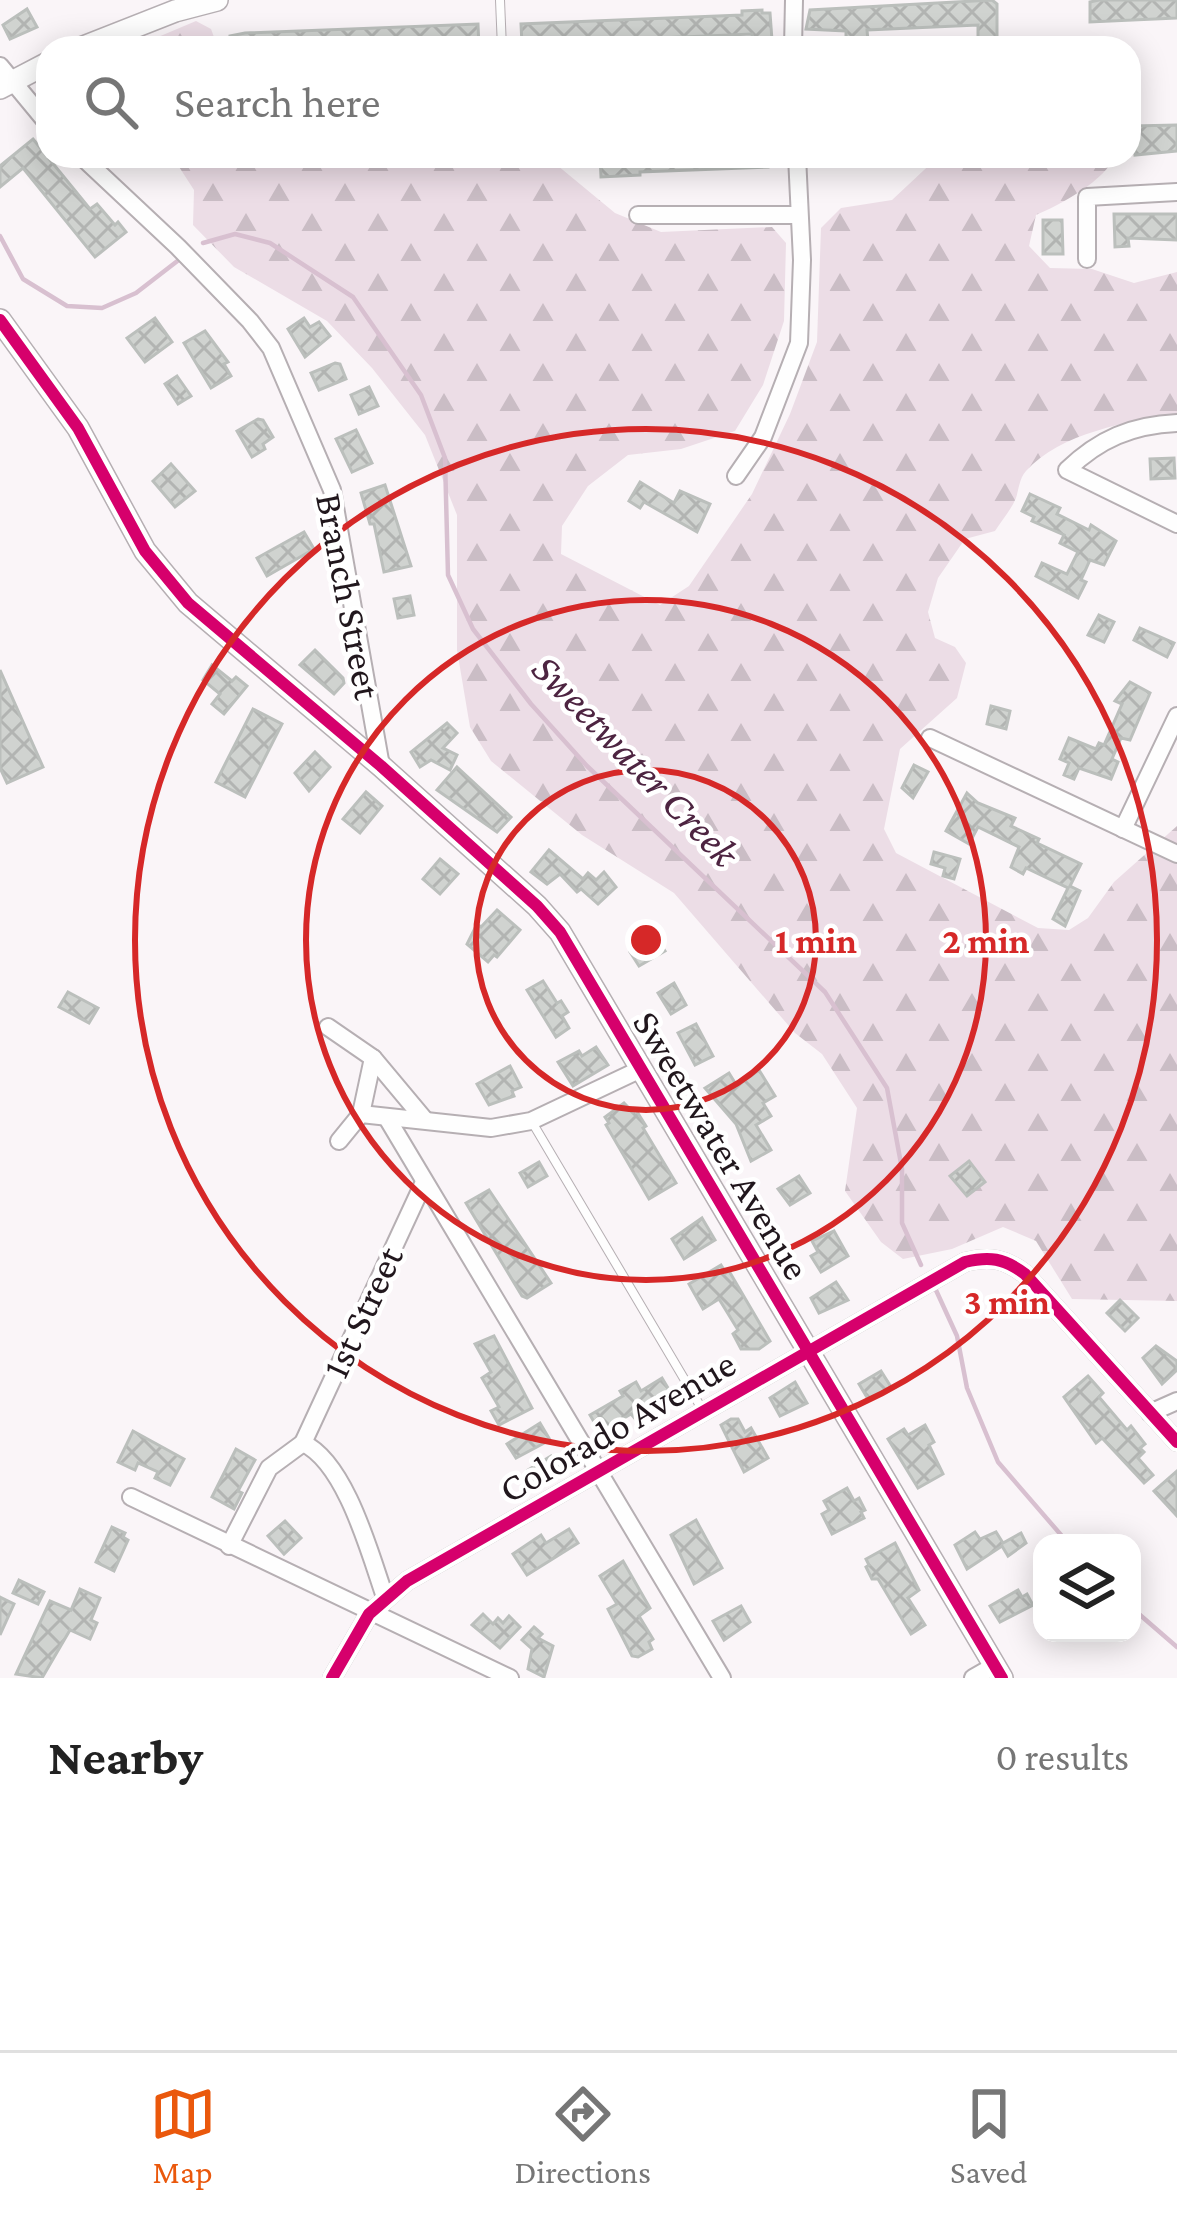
<!DOCTYPE html>
<style>
:root{--surface:#fff;--page:#f6f6f6;--text:#222;--muted:#767676;--line:#e0e0e0;--accent:#ea580c}
body{margin:0;font-family:"Crimson Pro",serif;background:var(--page);color:var(--text)}
.controls{position:absolute;right:36px;bottom:36px;display:grid;overflow:hidden;border-radius:24px;box-shadow:0 6px 30px #0003}
.controls button{width:108px;height:108px;display:grid;place-items:center;padding:0;border:0;border-bottom:3px solid var(--line);background:var(--surface);color:var(--text);font:60px sans-serif}
.list{margin:0;padding:0;list-style:none}
h2{display:flex;justify-content:space-between;align-items:center;height:156px;margin:0;padding:0 48px;font-size:51px}
h2 small{font-size:39px;font-weight:400;color:var(--muted)}
.icon{flex:none;width:66px;height:66px;fill:none;stroke:currentColor;stroke-width:2;stroke-linecap:round;stroke-linejoin:round}
.map{position:relative;flex:none;width:1177px;height:1678px;overflow:hidden}
.search{position:absolute;background:var(--surface);box-shadow:0 6px 30px #0003;left:36px;right:36px;top:36px;height:132px;display:flex;align-items:center;gap:30px;box-sizing:border-box;padding:0 42px;border-radius:36px;color:var(--muted);font-size:45px}
.sheet{height:372px;background:var(--surface)}
nav{display:flex;justify-content:space-around;align-items:center;box-sizing:border-box;height:168px;border-top:3px solid var(--line);background:var(--surface);font-size:33px;color:var(--muted)}
nav a{display:grid;justify-items:center;gap:6px}
nav .on{color:var(--accent)}
.map>svg:first-child{display:block}
</style>
<div class="map">
<svg width="1177" height="1678" viewBox="0 0 1177 1678">
<defs>
<pattern id="forest-firs" width="22" height="20" patternUnits="userSpaceOnUse" patternTransform="scale(3)"><rect width="22" height="20" fill="#ecdde6"/><path d="M5 1l3.5 6h-7zM16 11l3.5 6h-7z" fill="#cabdc5"/></pattern>
<pattern id="building-cross-hatch" width="8" height="8" patternUnits="userSpaceOnUse" patternTransform="scale(3)"><rect width="8" height="8" fill="#d0d3d0"/><path d="M0 0l8 8M0 8l8-8" fill="none" stroke="#b2b4b2"/></pattern>
</defs>
<rect width="100%" height="100%" fill="#faf5f8"/>
<g fill="url(#forest-firs)">
<polygon points="196,21 211,29 218,48 132,48"/>
<path d="M172,156h374l69,57 46,19 111,-5 14,16 -2,78 -21,64 -28,46 -54,18 -53,6 -40,31 -26,40 -1,28 99,51 29,-19 63,-92 38,-80 27,-72 4,-114 20,-20 51,-8 47,-44h175c-6,23 -56,50 -78,59l-7,31 21,22 42,1 42,14 43,-11v142c-48,7 -117,19 -151,57 -7,8 -7,18 -10,27 -5,12 -14,22 -21,33l-30,8 -27,39 -10,34 7,26 20,9 11,16 -9,35 -57,51 -16,80 12,24 142,75 31,2 19,-12 26,-36 63,-56v475l-105,-2 -36,-58 -33,-14 -51,22 -49,10 -22,-17 -36,-51 12,-83 -35,-54 -27,-21 -121,-140 -92,-58 -91,-74 -21,-34 -13,-77v-135l-32,-80 -53,-67 -45,-47 -93,-54 -41,-42 1,-35z"/>
</g>
<g fill="none" stroke-linecap="round" stroke-linejoin="round">
<g stroke="#d8c0d0" stroke-width="4.5">
<polyline points="0,236 23,279 67,306 102,308 136,293 180,259"/>
<polyline points="203,243 235,234 270,243 353,297 421,395 445,458 448,575 473,629 531,704 587,766 825,992 887,1088 902,1169 902,1223 921,1265"/>
<polyline points="935,1288 957,1336 967,1388 998,1462 1068,1543"/>
<polyline points="1132,1608 1177,1647"/>
</g>
</g>
<g fill="url(#building-cross-hatch)" stroke="#bbbfbc" stroke-width="3">
<polygon points="992,0 997,4 997,38 978,38 978,25 867,30 868,41 846,42 846,31 806,29 810,10"/>
<polygon points="1099,0 1177,0 1177,18 1090,22 1090,2"/>
<polygon points="27,9 37,27 10,39 3,25"/>
<polygon points="762,10 762,13 770,13 772,40 753,41 752,34 660,38 660,44 644,45 644,48 629,48 629,39 601,40 601,48 585,48 584,43 522,44 521,24 742,15 742,11"/>
<polygon points="478,24 479,48 231,48 230,36 245,33"/>
<polygon points="1177,125 1177,151 1135,155 1134,126"/>
<polygon points="33,139 90,209 97,204 115,225 118,222 126,232 95,257 23,168 0,187 0,166"/>
<polygon points="600,156 768,156 768,167 640,172 640,175 601,177"/>
<polygon points="1114,214 1177,214 1177,240 1128,238 1129,246 1115,247"/>
<polygon points="1043,220 1062,220 1063,254 1043,254"/>
<polygon points="155,318 172,342 145,362 127,338"/>
<polygon points="304,318 310,327 319,322 330,336 305,357 288,329"/>
<polygon points="205,331 228,362 224,364 231,376 211,388 184,343"/>
<polygon points="335,363 340,364 346,379 319,390 311,373"/>
<polygon points="177,376 191,396 178,404 165,384"/>
<polygon points="369,387 378,406 359,414 351,395"/>
<polygon points="258,419 263,420 273,437 263,444 265,449 252,457 237,431"/>
<polygon points="356,430 372,463 352,472 336,439"/>
<polygon points="1174,458 1175,478 1151,479 1150,459"/>
<polygon points="171,464 195,491 175,507 153,481"/>
<polygon points="640,482 674,503 680,491 710,504 697,532 644,502 640,508 629,501"/>
<polygon points="385,485 411,566 384,572 374,524 370,524 361,493"/>
<polygon points="1030,494 1060,508 1057,514 1089,530 1091,525 1116,541 1104,565 1090,560 1081,580 1086,582 1078,598 1036,576 1042,563 1067,574 1078,552 1060,543 1064,535 1032,521 1034,517 1022,511"/>
<polygon points="304,532 314,549 267,576 257,558"/>
<polygon points="410,596 414,615 398,618 394,599"/>
<polygon points="1099,615 1114,622 1104,642 1088,635"/>
<polygon points="1140,628 1174,643 1167,657 1134,640"/>
<polygon points="315,650 343,678 344,683 334,694 300,665"/>
<polygon points="212,665 232,681 236,677 247,686 224,714 212,704 220,694 203,680"/>
<polygon points="0,670 43,767 7,783 0,768"/>
<polygon points="1130,682 1150,693 1130,740 1121,738 1112,759 1118,762 1111,779 1079,768 1074,779 1064,775 1069,763 1060,759 1069,738 1096,749 1099,743 1104,745 1122,704 1115,701"/>
<polygon points="991,706 1010,711 1006,729 987,724"/>
<polygon points="253,709 282,724 245,797 216,782"/>
<polygon points="447,723 457,733 443,748 457,755 450,770 431,760 420,767 411,752"/>
<polygon points="315,752 330,767 309,791 295,773"/>
<polygon points="914,765 928,772 913,798 902,788"/>
<polygon points="457,767 511,817 497,832 437,790"/>
<polygon points="366,792 382,806 360,833 343,819"/>
<polygon points="967,793 978,803 1015,818 1011,826 1039,839 1037,843 1081,864 1070,886 1080,891 1065,926 1053,919 1068,888 1026,868 1023,874 1011,867 1019,847 978,827 969,844 946,831"/>
<polygon points="549,850 583,879 588,873 596,880 604,872 616,887 598,904 581,889 577,892 560,874 547,884 531,872"/>
<polygon points="934,852 960,859 954,879 943,876 945,868 931,864"/>
<polygon points="440,859 458,874 440,894 423,879"/>
<polygon points="497,910 520,930 497,957 494,955 488,962 467,944 477,924 481,927"/>
<polygon points="648,925 665,951 639,966 630,952 636,948 629,937"/>
<polygon points="543,981 557,1003 561,1001 568,1012 562,1016 569,1028 556,1037 527,990"/>
<polygon points="674,983 686,1005 671,1014 658,993"/>
<polygon points="68,992 98,1008 89,1023 59,1007"/>
<polygon points="696,1024 713,1056 695,1065 678,1033"/>
<polygon points="596,1047 608,1065 573,1086 558,1062 579,1051 582,1056"/>
<polygon points="510,1066 521,1087 512,1091 514,1096 489,1105 477,1084"/>
<polygon points="759,1070 775,1096 763,1103 771,1116 756,1125 771,1150 751,1161 736,1124 705,1088 729,1073 737,1086"/>
<polygon points="624,1103 633,1112 636,1110 646,1126 643,1128 676,1183 649,1199 606,1125 609,1123 605,1117"/>
<polygon points="969,1161 985,1182 967,1196 950,1176"/>
<polygon points="539,1162 547,1176 528,1187 520,1173"/>
<polygon points="799,1176 810,1193 790,1205 778,1189"/>
<polygon points="489,1190 551,1283 527,1298 522,1296 466,1203"/>
<polygon points="702,1218 715,1240 684,1259 672,1239"/>
<polygon points="834,1231 848,1256 821,1272 811,1256 818,1252 812,1241"/>
<polygon points="721,1265 726,1273 729,1271 770,1341 759,1349 741,1349 733,1334 738,1330 719,1299 703,1309 689,1284"/>
<polygon points="836,1282 848,1300 819,1313 811,1298"/>
<polygon points="1120,1300 1138,1318 1125,1331 1107,1313"/>
<polygon points="494,1336 532,1408 499,1425 491,1411 499,1407 482,1378 491,1372 475,1344"/>
<polygon points="1156,1346 1177,1361 1177,1370 1162,1384 1143,1358"/>
<polygon points="881,1371 891,1387 868,1399 859,1384"/>
<polygon points="1088,1376 1103,1393 1099,1397 1127,1430 1131,1426 1145,1444 1140,1448 1144,1452 1138,1458 1153,1475 1144,1483 1102,1438 1096,1443 1064,1397"/>
<polygon points="662,1378 674,1398 638,1422 631,1414 600,1432 590,1415 623,1396 620,1391 636,1382 641,1391"/>
<polygon points="795,1382 807,1403 780,1416 770,1398"/>
<polygon points="731,1419 738,1419 745,1432 751,1428 768,1458 744,1472 721,1425"/>
<polygon points="540,1423 550,1440 516,1458 507,1444"/>
<polygon points="925,1425 934,1442 929,1445 943,1474 918,1488 888,1439 904,1429 908,1435"/>
<polygon points="133,1431 184,1459 170,1485 155,1478 158,1472 138,1463 135,1470 118,1462"/>
<polygon points="236,1449 255,1460 238,1491 242,1493 234,1509 212,1497"/>
<polygon points="551,1456 558,1467 535,1481 528,1470"/>
<polygon points="1177,1471 1177,1516 1154,1491"/>
<polygon points="847,1488 854,1501 859,1498 865,1510 861,1512 864,1518 832,1534 822,1514 829,1510 824,1501"/>
<polygon points="696,1520 722,1568 694,1584 671,1535"/>
<polygon points="285,1521 301,1538 284,1554 268,1536"/>
<polygon points="112,1527 125,1533 123,1537 128,1540 114,1571 96,1562"/>
<polygon points="569,1529 578,1543 527,1575 513,1554 541,1535 546,1543"/>
<polygon points="975,1532 980,1539 996,1532 1003,1543 1021,1533 1026,1543 1008,1556 1002,1546 967,1569 955,1545"/>
<polygon points="895,1543 919,1590 908,1598 925,1625 911,1634 878,1579 872,1579 866,1567 869,1565 866,1559"/>
<polygon points="623,1561 650,1608 639,1616 653,1639 649,1642 652,1649 638,1657 632,1656 608,1609 617,1604 600,1576"/>
<polygon points="19,1580 44,1592 38,1604 13,1593"/>
<polygon points="80,1589 100,1598 91,1620 97,1623 90,1639 70,1630 42,1678 16,1674 50,1601 71,1610"/>
<polygon points="1018,1590 1022,1597 1027,1594 1033,1605 1000,1622 990,1606"/>
<polygon points="0,1597 14,1604 0,1635"/>
<polygon points="741,1606 750,1622 724,1640 713,1621"/>
<polygon points="483,1614 493,1624 498,1618 503,1623 509,1616 520,1627 500,1648 472,1625"/>
<polygon points="534,1627 542,1634 538,1638 553,1646 544,1677 528,1669 532,1649 522,1640"/>
</g>
<g fill="none" stroke-linecap="round" stroke-linejoin="round">
<defs>
<g id="service">
<polyline points="500,0 502,48"/>
<polyline points="532,1122 702,1409"/>
</g>
<g id="minor">
<polyline points="793,48 794,0"/>
<polyline points="0,66 48,124"/>
<polyline points="81,156 178,247 250,321 271,348 332,490 381,766"/>
<polyline points="638,215 798,215"/>
<polyline points="1087,259 1087,197 1177,192"/>
<path d="M1177,423c-45,2 -78,16 -110,47l110,54"/>
<polyline points="736,476 763,437 799,343 802,260 797,156"/>
<polyline points="930,738 1177,854"/>
<polyline points="1123,829 1177,716"/>
<polyline points="328,1027 373,1058 424,1119"/>
<polyline points="361,1114 373,1058"/>
<polyline points="387,1118 722,1678"/>
<polyline points="339,1141 361,1114 491,1128 531,1121 641,1069"/>
<polyline points="1150,1413 1177,1401"/>
<polyline points="303,1443 424,1182"/>
<path d="M303,1443c43,20 67,111 82,154"/>
<polyline points="131,1497 510,1678"/>
<polyline points="229,1546 269,1468 303,1443"/>
<path d="M332,1678l37,-64 38,-33 558,-319c24,-6 39,-4 60,12l152,168"/>
<polyline points="973,1678 994,1666"/>
</g>
<g id="tertiary">
<polyline points="81,48 175,11 217,0"/>
<polyline points="0,88 48,63"/>
<polyline points="0,320 78,428 145,551 188,603 381,766 537,906 560,932 1002,1678"/>
</g>
</defs>
<use href="#service" stroke="#b6afb3" stroke-width="10"/>
<use href="#minor" stroke="#b6afb3" stroke-width="20"/>
<use href="#tertiary" stroke="#b6afb3" stroke-width="24"/>
<use href="#service" stroke="#fefefe" stroke-width="8"/>
<use href="#minor" stroke="#fefefe" stroke-width="16"/>
<use href="#tertiary" stroke="#fefefe" stroke-width="21"/>
<defs>
<g id="cycleway">
<polyline points="0,320 78,428 145,551 188,603 381,766 537,906 560,932 1002,1678"/>
<path d="M332,1678l37,-64 38,-33 558,-319c24,-6 39,-4 60,12l152,168"/>
</g>
</defs>
<use href="#cycleway" stroke="#fff" stroke-width="20"/>
<use href="#cycleway" stroke="#d6006c" stroke-width="12"/>
</g>
<g fill="none" stroke="#d62828" stroke-width="6">
<circle cx="646" cy="940" r="170"/>
<circle cx="646" cy="940" r="340"/>
<circle cx="646" cy="940" r="511"/>
</g>
<g text-anchor="middle" dominant-baseline="central" stroke-width="9" stroke-linejoin="round" paint-order="stroke">
<g font-size="39" fill="#21171d" stroke="#fff">
<text transform="translate(349 596) rotate(79)">Branch Street</text>
<text transform="translate(722 1145) rotate(59)">Sweetwater Avenue</text>
<text transform="translate(362 1312) rotate(-65)">1st Street</text>
<text transform="translate(617 1426) rotate(-30)">Colorado Avenue</text>
</g>
<g font-size="42" font-style="italic" fill="#4d2441" stroke="#fff">
<text transform="translate(636 760) rotate(46)">Sweetwater Creek</text>
</g>
</g>
<circle cx="646" cy="940" r="18" fill="#d62828" stroke="#fff" stroke-width="6"/>
<g font-size="36" text-anchor="middle" font-weight="bold" fill="#d62828" stroke="#fff" stroke-width="9" stroke-linejoin="round" paint-order="stroke">
<text x="816" y="953">1 min</text>
<text x="986" y="953">2 min</text>
<text x="1007" y="1314">3 min</text>
</g>
</svg>
<div class="controls">
<button><svg class="icon" aria-label="layers" viewBox="0 0 24 24"><path d="M12 4l9 5-9 5-9-5zM3 14l9 5 9-5"/></svg></button>
</div>
<div class="search"><svg class="icon" aria-label="search" viewBox="0 0 24 24"><circle cx="10" cy="10" r="6"/><path d="M15 15l6 6"/></svg>Search here</div>
</div>
<section class="sheet">
<h2>Nearby<small>0 results</small></h2>
<ul class="list">
</ul>
</section>
<nav>
<a class="on"><svg class="icon" aria-label="map" viewBox="0 0 24 24"><path d="M3 6l6-2 6 2 6-2v14l-6 2-6-2-6 2zM9 4v14M15 6v14"/></svg>Map</a>
<a><svg class="icon" aria-label="directions" viewBox="0 0 24 24"><path d="M12 3l9 9-9 9-9-9zM9 14v-3h6M13 9l2 2-2 2"/></svg>Directions</a>
<a><svg class="icon" aria-label="saved" viewBox="0 0 24 24"><path d="M7 4h10v16l-5-4-5 4z"/></svg>Saved</a>
</nav>
